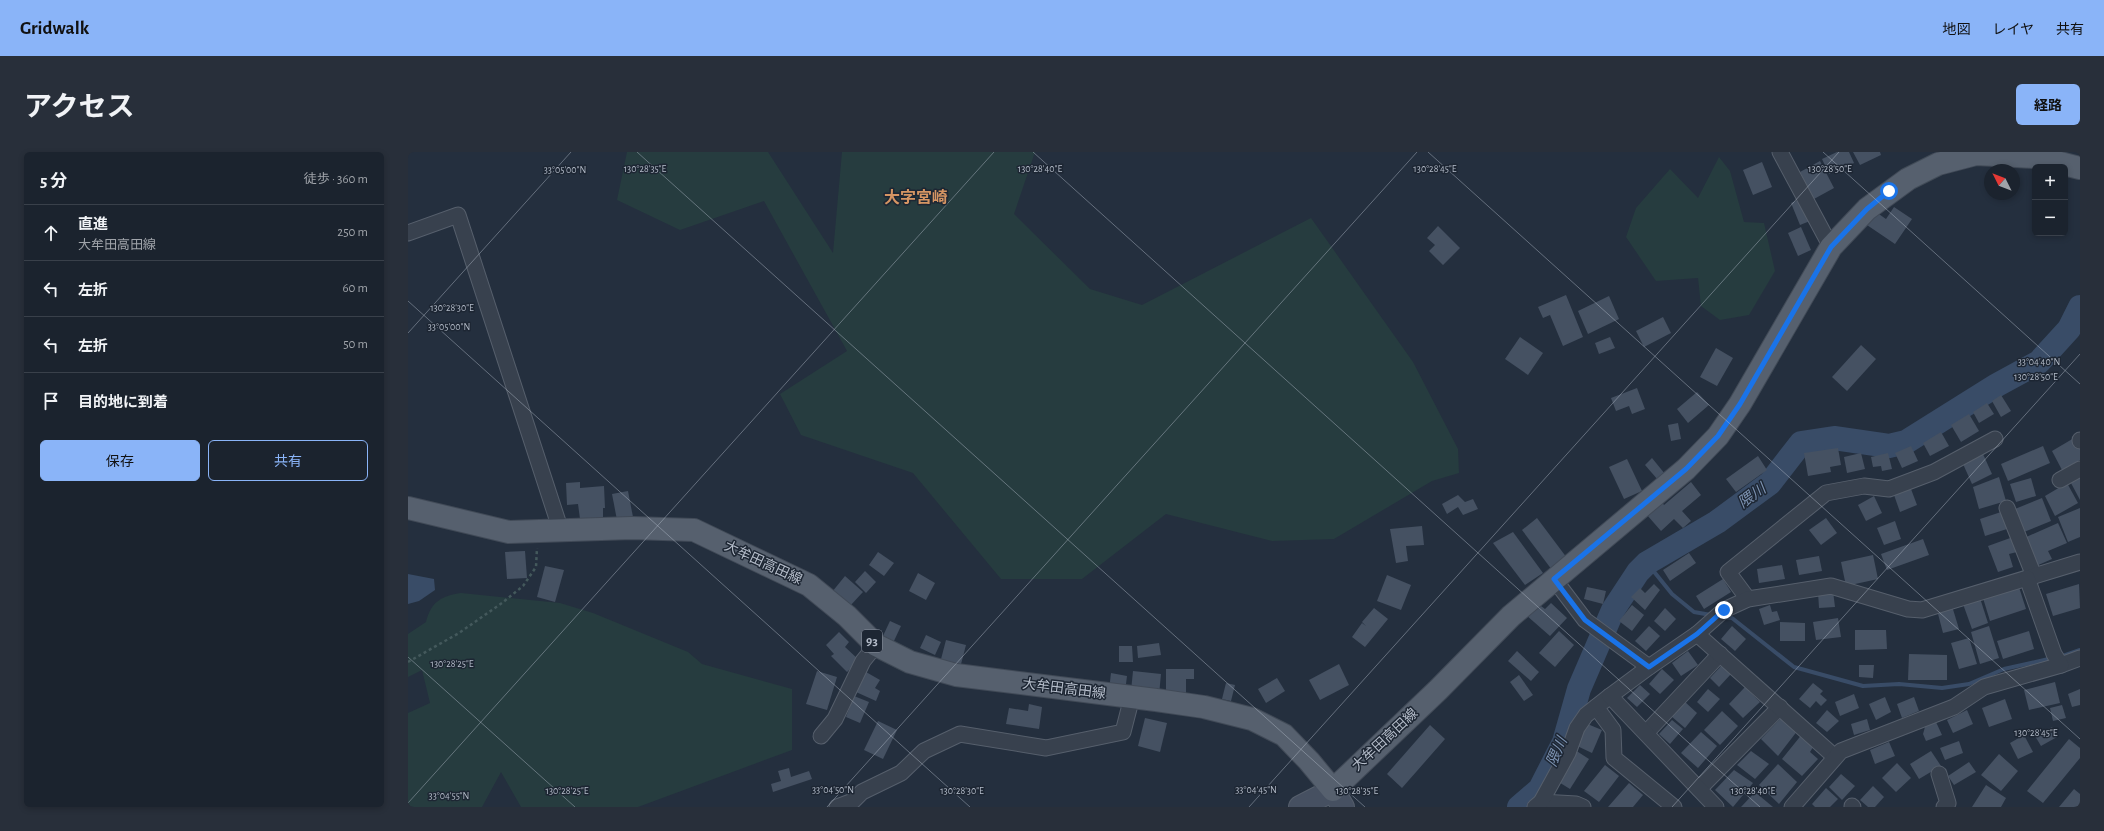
<!DOCTYPE html>
<html lang="ja">
<meta charset="utf-8">
<style>
:root{--surface:#1b232e;--page:#282f3a;--text:#f1f3f6;--muted:#a0a4aa;--line:#39404a;--accent:#8ab4f8}
body{margin:0;font-family:"Alegreya Sans","Noto Sans JP",sans-serif;background:var(--page);color:var(--text)}
.controls{position:absolute;right:12px;top:12px;display:grid;overflow:hidden;border-radius:6px;box-shadow:0 2px 6px #0003}
.controls button{width:36px;height:36px;display:grid;place-items:center;padding:0;border:0;border-bottom:1px solid var(--line);background:var(--surface);color:var(--text);font:20px sans-serif}
.compass{position:absolute;left:1576px;top:12px;width:36px;height:36px;border-radius:50%;background:var(--surface);box-shadow:0 2px 6px #0003;rotate:312deg}
.stop{position:absolute;width:12px;height:12px;margin:-9px;border:3px solid #1a73e8;border-radius:50%;background:#fff}
.stop.end{background:#1a73e8;border-color:#fff;box-shadow:0 1px 4px #0008}
.list{margin:0;padding:0;list-style:none}
h2{display:flex;justify-content:space-between;align-items:center;height:52px;margin:0;padding:0 16px;font-size:17px}
h2 small{font-size:13px;font-weight:400;color:var(--muted)}
.list li{display:grid;grid-template-columns:26px 1fr auto;gap:12px;align-items:center;box-sizing:border-box;height:56px;padding:0 16px;border-top:1px solid var(--line)}
.list b{display:block;font-size:15px;white-space:nowrap}
.list p{margin:0;font-size:13px;white-space:nowrap;color:var(--muted)}
.list em{font-size:13px;font-style:normal;color:var(--muted)}
.actions{display:flex;gap:8px;padding:12px 16px}
.actions a{flex:1;padding:9px 0;border:1px solid var(--accent);border-radius:6px;text-align:center;font-size:14px;color:var(--accent)}
.actions .main{background:var(--accent);color:#111}
.icon{flex:none;width:22px;height:22px;fill:none;stroke:currentColor;stroke-width:2;stroke-linecap:round;stroke-linejoin:round}
.map{position:relative;flex:none;width:1672px;height:655px;overflow:hidden;border-radius:6px}
header{display:flex;align-items:center;gap:24px;box-sizing:border-box;height:56px;padding:0 20px;background:var(--accent);color:#111}
header strong{font-size:19px}
nav{display:flex;gap:22px;margin-inline-start:auto;font-size:14px}
.intro{display:flex;align-items:center;justify-content:space-between;box-sizing:border-box;height:96px;padding:0 24px}
h1{margin:0;font-size:28px}
.button{padding:10px 18px;border-radius:6px;background:var(--accent);color:#111;font-size:14px;font-weight:700}
main{display:flex;gap:24px;padding:0 24px}
aside{flex:1;background:var(--surface);border-radius:6px;box-shadow:0 2px 6px #0003}
.map>svg:first-child{display:block}
</style>
<header>
<strong>Gridwalk</strong>
<nav><a>地図</a><a>レイヤ</a><a>共有</a></nav>
</header>
<div class="intro"><h1>アクセス</h1><a class="button">経路</a></div>
<main>
<aside>
<h2>5 分<small>徒歩 · 360 m</small></h2>
<ul class="list">
<li><svg class="icon" aria-label="ahead" viewBox="0 0 24 24"><path d="M12 20V5M6 11l6-6 6 6"/></svg><div><b>直進</b><p>大牟田高田線</p></div><em>250 m</em></li>
<li><svg class="icon" aria-label="left" viewBox="0 0 24 24"><path d="M17 20v-9H6M10 6l-5 5 5 5"/></svg><div><b>左折</b></div><em>60 m</em></li>
<li><svg class="icon" aria-label="left" viewBox="0 0 24 24"><path d="M17 20v-9H6M10 6l-5 5 5 5"/></svg><div><b>左折</b></div><em>50 m</em></li>
<li><svg class="icon" aria-label="arrive" viewBox="0 0 24 24"><path d="M6 21V4h12l-3 4 3 4H6"/></svg><div><b>目的地に到着</b></div></li>
</ul>
<div class="actions"><a class="main">保存</a><a>共有</a></div>
</aside>
<div class="map">
<svg width="1672" height="655" viewBox="0 0 1672 655">
<rect width="100%" height="100%" fill="#242f3e"/>
<g fill="#263c3f">
<polygon points="219,0 360,0 425,101 434,0 627,0 606,62 682,137 734,153 903,66 1005,210 1050,297 1051,321 1024,329 926,387 864,389 758,362 674,427 593,427 505,321 393,283 372,242 439,199 356,49 272,78 209,48"/>
<polygon points="1311,5 1322,19 1336,70 1356,71 1367,119 1341,163 1312,168 1293,154 1290,126 1248,129 1218,85 1228,56 1262,17 1290,46"/>
<path d="M53,441l99,10 33,10 95,39 14,12 90,25v61l-154,57h-117l-20,-35 -19,35h-74v-94l22,-10 -8,-33 -14,7v-43l18,-12c5,-20 15,-26 35,-29z"/>
</g>
<polygon fill="#394c67" points="0,422 26,427 27,438 11,449 0,452"/>
<g fill="none" stroke-linecap="round" stroke-linejoin="round">
<g stroke="#394c67" stroke-width="4">
<polyline points="1239,411 1264,442 1286,460 1303,463"/>
<polyline points="1314,465 1324,466 1386,515 1455,534 1491,532 1534,536 1561,532 1596,517 1645,506"/>
<polyline points="1652,505 1672,498"/>
</g>
<polyline stroke="#394c67" stroke-width="24" points="1111,655 1132,637 1156,590 1171,537 1205,458 1230,420 1239,411 1309,370 1362,331 1393,291 1426,286 1481,294 1498,290 1589,233 1631,210 1661,177 1672,155"/>
</g>
<g fill="#455162">
<polygon points="1429,0 1441,0 1446,11 1421,22 1414,7"/>
<polygon points="1445,0 1472,0 1473,3 1452,13"/>
<polygon points="1412,9 1426,36 1406,47 1392,20"/>
<polygon points="1354,10 1364,35 1345,43 1335,18"/>
<polygon points="1392,47 1402,69 1392,73 1383,51"/>
<polygon points="1486,55 1504,67 1487,92 1456,71 1465,58 1478,67"/>
<polygon points="1030,74 1052,96 1035,113 1021,99 1027,93 1019,86"/>
<polygon points="1393,75 1403,98 1390,104 1380,81"/>
<polygon points="1158,143 1175,185 1155,194 1142,163 1135,166 1130,155"/>
<polygon points="1201,144 1211,167 1180,182 1170,159"/>
<polygon points="1255,165 1263,181 1236,195 1228,179"/>
<polygon points="1112,185 1135,201 1120,223 1097,207"/>
<polygon points="1202,185 1207,196 1191,202 1187,191"/>
<polygon points="1453,193 1468,207 1439,239 1424,225"/>
<polygon points="1308,196 1325,206 1309,234 1292,225"/>
<polygon points="1229,236 1237,257 1224,262 1221,254 1208,259 1203,246"/>
<polygon points="1289,240 1301,253 1280,271 1269,257"/>
<polygon points="1593,243 1603,259 1593,265 1584,249"/>
<polygon points="1579,251 1586,262 1571,271 1565,260"/>
<polygon points="1561,262 1571,279 1553,290 1543,273"/>
<polygon points="1270,271 1273,287 1263,289 1260,273"/>
<polygon points="1533,280 1541,294 1522,304 1515,291"/>
<polygon points="1666,286 1672,297 1672,308 1654,318 1644,299"/>
<polygon points="1503,294 1510,309 1494,316 1487,301"/>
<polygon points="1635,294 1642,311 1600,329 1593,312"/>
<polygon points="1430,296 1433,313 1422,315 1423,320 1400,324 1396,301"/>
<polygon points="1453,301 1457,317 1439,321 1436,305"/>
<polygon points="1480,301 1484,317 1474,319 1473,314 1465,315 1463,305"/>
<polygon points="1575,302 1584,322 1564,332 1555,312"/>
<polygon points="1350,304 1359,318 1328,340 1318,327"/>
<polygon points="1244,306 1257,322 1250,328 1237,313"/>
<polygon points="1219,307 1234,339 1216,347 1201,315"/>
<polygon points="1591,325 1598,349 1571,357 1565,335"/>
<polygon points="1623,326 1628,344 1608,350 1602,332"/>
<polygon points="1672,326 1672,348 1663,331"/>
<polygon points="172,330 172,336 196,334 197,356 195,356 195,366 172,367 170,352 159,353 158,331"/>
<polygon points="1283,330 1293,343 1274,359 1283,369 1275,376 1266,367 1253,379 1239,363 1254,350 1256,353"/>
<polygon points="1659,331 1670,351 1647,364 1637,344"/>
<polygon points="1503,337 1509,353 1492,360 1486,343"/>
<polygon points="220,339 225,365 209,368 204,342"/>
<polygon points="1050,343 1057,350 1065,347 1070,357 1055,363 1050,355 1039,362 1034,352"/>
<polygon points="1466,344 1474,361 1458,369 1450,353"/>
<polygon points="1634,346 1643,369 1616,380 1607,357"/>
<polygon points="1672,356 1672,385 1660,390 1650,365"/>
<polygon points="1593,360 1599,377 1577,384 1572,367"/>
<polygon points="1129,366 1159,406 1144,418 1114,378"/>
<polygon points="1418,366 1429,381 1413,393 1401,378"/>
<polygon points="1487,369 1493,387 1476,393 1469,376"/>
<polygon points="1650,371 1659,391 1640,399 1644,407 1628,414 1616,386"/>
<polygon points="1014,374 1016,393 998,394 1000,409 988,411 982,377"/>
<polygon points="1105,380 1135,421 1117,433 1085,391"/>
<polygon points="1605,385 1609,400 1601,402 1605,415 1590,420 1580,394"/>
<polygon points="1515,387 1521,403 1479,418 1473,402"/>
<polygon points="117,399 119,426 99,427 97,400"/>
<polygon points="470,400 486,411 476,424 461,413"/>
<polygon points="1281,401 1288,411 1262,429 1255,418"/>
<polygon points="1465,403 1470,427 1438,434 1433,410"/>
<polygon points="1411,404 1414,419 1391,423 1388,408"/>
<polygon points="1374,413 1377,427 1351,431 1349,417"/>
<polygon points="137,414 156,418 147,450 129,445"/>
<polygon points="457,419 468,430 458,441 447,430"/>
<polygon points="510,421 527,431 518,448 501,439"/>
<polygon points="979,423 1003,433 993,458 969,449"/>
<polygon points="437,424 455,440 441,455 424,440"/>
<polygon points="1315,427 1323,440 1296,457 1288,444"/>
<polygon points="1246,432 1252,438 1237,458 1223,445 1232,436 1237,441"/>
<polygon points="1671,432 1672,456 1645,464 1638,442"/>
<polygon points="1179,435 1198,439 1195,452 1176,447"/>
<polygon points="1611,435 1618,457 1582,469 1575,446"/>
<polygon points="1425,439 1427,455 1411,456 1410,440"/>
<polygon points="1572,446 1580,471 1564,477 1555,452"/>
<polygon points="1129,451 1137,457 1143,451 1159,466 1142,484 1118,463"/>
<polygon points="1224,453 1236,463 1224,479 1211,469"/>
<polygon points="1362,453 1364,460 1369,459 1372,468 1356,473 1351,457"/>
<polygon points="1544,454 1551,477 1535,481 1529,458"/>
<polygon points="966,456 980,467 957,495 944,485 954,471 958,474 954,470"/>
<polygon points="1257,456 1268,467 1257,479 1246,469"/>
<polygon points="1430,466 1433,485 1408,488 1405,470"/>
<polygon points="482,469 493,474 485,491 474,486"/>
<polygon points="1372,470 1397,471 1397,489 1372,489"/>
<polygon points="1241,474 1252,484 1238,499 1227,489"/>
<polygon points="1324,474 1338,487 1327,499 1313,487"/>
<polygon points="1581,474 1591,506 1572,512 1563,480"/>
<polygon points="1447,478 1478,478 1479,497 1447,498"/>
<polygon points="1151,479 1166,493 1147,515 1131,501"/>
<polygon points="1621,479 1626,497 1595,507 1589,489"/>
<polygon points="431,480 441,490 437,495 451,508 439,520 423,504 426,502 418,493"/>
<polygon points="518,483 533,490 527,503 512,496"/>
<polygon points="1561,486 1569,512 1551,517 1543,491"/>
<polygon points="538,488 558,493 552,516 532,511"/>
<polygon points="751,491 753,503 730,506 729,494"/>
<polygon points="711,494 724,494 725,510 711,510"/>
<polygon points="1109,499 1131,520 1123,529 1100,509"/>
<polygon points="1280,499 1290,513 1273,524 1264,511"/>
<polygon points="1501,502 1539,503 1539,528 1500,528"/>
<polygon points="931,512 941,533 912,548 901,528"/>
<polygon points="1314,513 1323,522 1311,535 1302,526"/>
<polygon points="1451,513 1466,513 1465,526 1451,525"/>
<polygon points="758,517 786,517 786,527 778,527 778,543 758,543"/>
<polygon points="1254,517 1266,528 1252,542 1241,532"/>
<polygon points="409,519 429,525 419,558 398,552"/>
<polygon points="725,519 753,522 751,543 723,539"/>
<polygon points="458,520 472,528 467,536 472,539 468,549 448,540"/>
<polygon points="703,521 719,524 717,540 701,538"/>
<polygon points="1111,523 1125,543 1116,549 1102,530"/>
<polygon points="869,526 877,539 858,551 850,537"/>
<polygon points="1647,530 1652,551 1621,558 1616,538"/>
<polygon points="818,531 827,533 823,549 814,547"/>
<polygon points="1405,531 1415,539 1412,542 1419,548 1413,554 1408,549 1402,556 1391,547"/>
<polygon points="1232,533 1242,542 1229,555 1219,546"/>
<polygon points="1337,535 1352,550 1335,566 1321,552"/>
<polygon points="1300,537 1312,547 1300,560 1289,550"/>
<polygon points="1672,537 1672,553 1664,555 1660,542"/>
<polygon points="1446,542 1451,556 1432,564 1427,550"/>
<polygon points="446,544 461,550 452,571 438,565"/>
<polygon points="1477,545 1483,560 1468,568 1461,552"/>
<polygon points="1506,545 1511,559 1494,566 1489,552"/>
<polygon points="1597,547 1604,567 1581,575 1574,556"/>
<polygon points="1276,549 1289,561 1277,576 1263,564"/>
<polygon points="621,552 634,555 631,577 598,572 601,556 620,559"/>
<polygon points="1654,553 1658,566 1645,569 1642,556"/>
<polygon points="1419,558 1431,569 1419,580 1408,571"/>
<polygon points="1559,558 1565,572 1545,581 1539,568"/>
<polygon points="1314,559 1330,574 1312,593 1296,578"/>
<polygon points="1374,565 1390,578 1370,604 1353,587"/>
<polygon points="737,566 759,571 752,600 730,594"/>
<polygon points="1459,567 1462,578 1446,583 1443,572"/>
<polygon points="1264,568 1275,577 1262,592 1251,582"/>
<polygon points="470,569 489,578 475,607 456,598"/>
<polygon points="1528,570 1534,583 1518,589 1515,582 1517,575"/>
<polygon points="1177,571 1194,578 1184,601 1167,593"/>
<polygon points="1022,573 1037,587 994,636 979,622"/>
<polygon points="1644,575 1649,585 1633,594 1627,584"/>
<polygon points="1293,580 1309,594 1290,616 1273,601"/>
<polygon points="1395,581 1407,592 1402,600 1410,607 1394,624 1374,607"/>
<polygon points="1616,583 1625,600 1610,607 1602,591"/>
<polygon points="1661,587 1672,596 1672,606 1635,651 1619,639"/>
<polygon points="1551,589 1555,601 1537,608 1532,596"/>
<polygon points="1481,590 1487,604 1467,612 1462,598"/>
<polygon points="1167,598 1181,607 1162,637 1149,629"/>
<polygon points="1343,599 1361,612 1347,627 1329,613"/>
<polygon points="1523,599 1533,614 1511,627 1502,612"/>
<polygon points="1591,602 1610,619 1593,639 1573,623"/>
<polygon points="1561,610 1568,620 1546,633 1540,624"/>
<polygon points="1489,611 1503,626 1488,640 1474,626"/>
<polygon points="1370,612 1389,630 1371,652 1351,633"/>
<polygon points="1197,613 1211,624 1191,650 1176,639"/>
<polygon points="381,616 383,625 401,619 404,627 365,640 363,632 373,629 370,619"/>
<polygon points="1326,618 1345,631 1325,655 1307,638"/>
<polygon points="1433,622 1447,634 1434,648 1421,635"/>
<polygon points="1221,631 1235,643 1225,655 1200,655"/>
<polygon points="1578,633 1598,646 1593,655 1564,655"/>
<polygon points="1465,634 1476,645 1467,655 1460,655 1452,648"/>
<polygon points="1418,636 1430,647 1422,655 1407,655 1404,652"/>
<polygon points="1666,637 1672,642 1672,655 1651,655"/>
<polygon points="1347,640 1365,655 1333,655"/>
</g>
<g fill="none" stroke-linecap="round" stroke-linejoin="round">
<defs>
<g id="minor">
<polyline points="1372,0 1423,95"/>
<polyline points="0,81 50,63 153,379"/>
<polyline points="1672,288 1672,289"/>
<polyline points="1652,328 1672,317"/>
<polyline points="1599,356 1626,424"/>
<polyline points="1146,427 1177,468 1241,515"/>
<polyline points="1340,447 1320,420 1418,341 1456,334 1481,337 1526,320 1587,287"/>
<polyline points="1289,482 1316,458 1340,447 1423,434 1500,457 1514,458 1672,410"/>
<polyline points="1653,513 1672,506"/>
<polyline points="1188,555 1205,578 1206,606 1266,655"/>
<polyline points="1238,581 1312,502"/>
<polyline points="413,584 427,567 455,509 468,493"/>
<polyline points="1531,622 1540,651 1536,655"/>
<polyline points="1291,637 1372,555"/>
<polyline points="1133,650 1168,652 1175,655"/>
<polyline points="1444,654 1445,655"/>
<polyline points="429,655 445,649 454,640 493,621 516,599 552,582 638,596 715,580 724,545"/>
<polyline points="1127,655 1133,650 1160,601 1169,576 1178,563 1202,544"/>
<polyline points="1308,655 1202,544 1241,515 1289,482 1427,605"/>
<polyline points="1384,655 1433,599 1546,555 1576,535 1653,513 1646,502 1619,426"/>
</g>
<polyline id="secondary" points="892,655 925,638 935,655"/>
<polyline id="primary" points="0,356 101,380 224,376 286,378 401,433 439,464 468,493 502,510 548,523 748,548 796,555 844,567 876,583 901,609 925,638 1030,538 1103,464 1278,317 1310,284 1332,252 1423,95 1459,57 1500,27 1530,12 1568,2 1628,5 1672,16"/>
</defs>
<use href="#minor" stroke="#565f6c" stroke-width="17"/>
<use href="#secondary" stroke="#565f6c" stroke-width="24"/>
<use href="#primary" stroke="#414a57" stroke-width="24"/>
<polyline stroke="#44595c" stroke-width="2.5" stroke-dasharray="3 3" stroke-linecap="butt" points="0,510 51,481 94,451 115,434 128,415 129,396"/>
<use href="#minor" stroke="#38414e" stroke-width="15"/>
<use href="#secondary" stroke="#465061" stroke-width="22"/>
<use href="#primary" stroke="#56606e" stroke-width="22"/>
</g>
<g fill="none" stroke-linecap="round" stroke-linejoin="round">
<polyline stroke="#1a73e8" stroke-width="5" points="1316,458 1289,482 1241,515 1177,468 1146,427 1278,317 1310,284 1332,252 1423,95 1459,57 1481,39"/>
</g>
<path fill="none" stroke="#b4bcc9" stroke-width="1" stroke-opacity="0.45" d="M229,0l728,655M625,0l727,655M1020,0l652,587M1415,0l257,232M0,149l562,506M0,181l163,-181M0,505l167,150M0,651l586,-651M419,655l590,-655M841,655l590,-655M1264,655l408,-453"/>
<g text-anchor="middle" dominant-baseline="central" stroke-width="3" stroke-linejoin="round" paint-order="stroke">
<rect fill="#1d2633" stroke="#878f9c" stroke-width="1" x="454" y="478" width="20" height="22" rx="3"/>
<g font-size="13" font-weight="bold" fill="#b4bcc9">
<text x="464" y="489">93</text>
</g>
<g font-size="14" fill="#b4bcc9" stroke="#1d2633">
<text transform="translate(355 411) rotate(25)">大牟田高田線</text>
<text transform="translate(656 537) rotate(7)">大牟田高田線</text>
<text transform="translate(977 588) rotate(-43)">大牟田高田線</text>
</g>
<g font-size="15" font-style="italic" fill="#7c92b1" stroke="#1d2633">
<text transform="translate(1344 344) rotate(-36)">隈川</text>
<text transform="translate(1149 600) rotate(-66)">隈川</text>
</g>
<g font-size="16" font-weight="bold" fill="#d59563" stroke="#1d2633">
<text x="508" y="46">大字宮崎</text>
</g>
</g>
<g font-size="10" text-anchor="middle" fill="#b4bcc9" stroke="#1d2633" stroke-width="3" stroke-linejoin="round" paint-order="stroke">
<text x="237" y="20">130°28'35"E</text>
<text x="632" y="20">130°28'40"E</text>
<text x="1027" y="20">130°28'45"E</text>
<text x="1422" y="20">130°28'50"E</text>
<text x="157" y="21">33°05'00"N</text>
<text x="44" y="159">130°28'30"E</text>
<text x="41" y="178">33°05'00"N</text>
<text x="1631" y="213">33°04'40"N</text>
<text x="1628" y="228">130°28'50"E</text>
<text x="44" y="515">130°28'25"E</text>
<text x="1628" y="584">130°28'45"E</text>
<text x="425" y="641">33°04'50"N</text>
<text x="848" y="641">33°04'45"N</text>
<text x="159" y="642">130°28'25"E</text>
<text x="554" y="642">130°28'30"E</text>
<text x="949" y="642">130°28'35"E</text>
<text x="1345" y="642">130°28'40"E</text>
<text x="41" y="647">33°04'55"N</text>
</g>
</svg>
<div class="controls">
<button>+</button>
<button>−</button>
</div>
<svg class="compass" viewBox="-18 -18 36 36"><path d="M0-13l5 13h-10z" fill="#e53935"/><path d="M0 13l5-13h-10z" fill="#a0a4aa"/></svg>
<div class="stop" style="left:1481px;top:39px"></div>
<div class="stop end" style="left:1316px;top:458px"></div>
</div>
</main>
